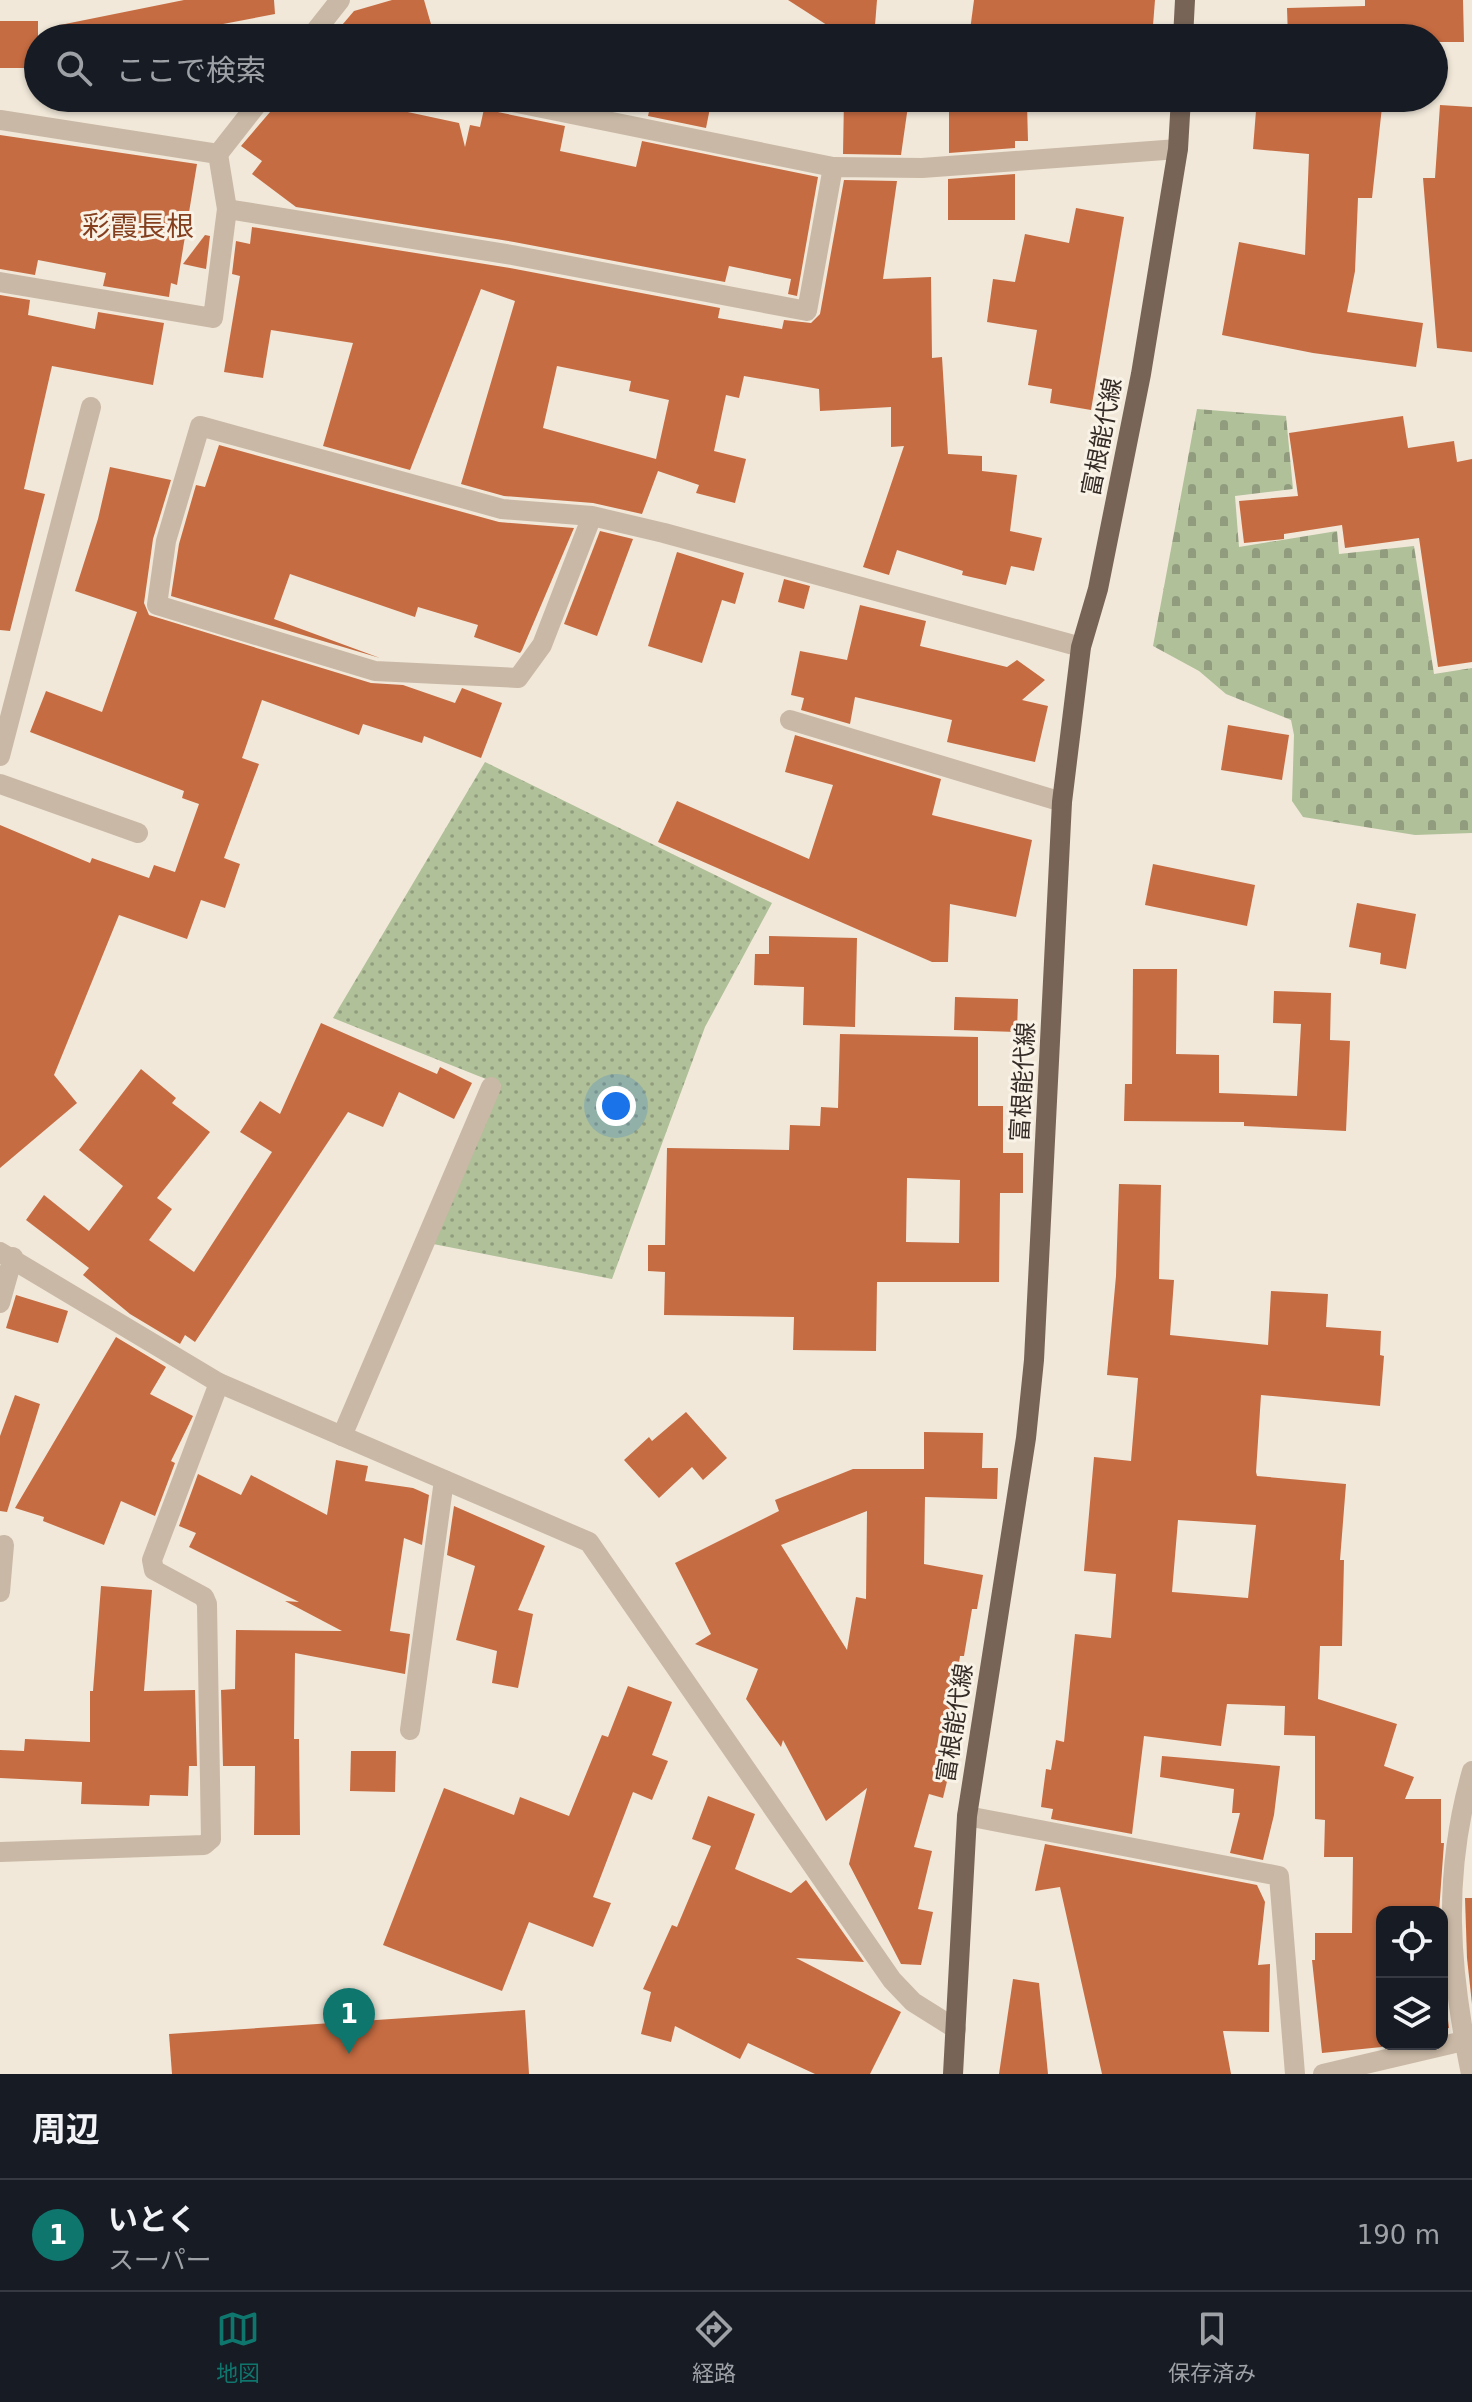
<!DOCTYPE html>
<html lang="ja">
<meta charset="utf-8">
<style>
:root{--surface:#171b24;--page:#242831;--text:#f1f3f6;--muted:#9ea1a6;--line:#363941;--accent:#0f766e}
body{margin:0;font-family:"DejaVu Sans","Noto Sans JP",sans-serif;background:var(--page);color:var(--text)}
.controls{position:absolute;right:24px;bottom:24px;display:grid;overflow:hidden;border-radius:16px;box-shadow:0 2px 6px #0004}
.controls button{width:72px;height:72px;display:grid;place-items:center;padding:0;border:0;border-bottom:2px solid var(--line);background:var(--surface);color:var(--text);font:40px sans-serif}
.you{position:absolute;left:616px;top:1106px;width:28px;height:28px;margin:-20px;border:6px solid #fff;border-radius:50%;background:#1a73e8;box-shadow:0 0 0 12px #1a73e833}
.badge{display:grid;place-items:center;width:52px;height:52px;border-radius:50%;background:var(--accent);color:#fff;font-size:26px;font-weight:700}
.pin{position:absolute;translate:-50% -66px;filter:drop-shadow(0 2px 4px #0008)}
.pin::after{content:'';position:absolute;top:42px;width:28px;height:24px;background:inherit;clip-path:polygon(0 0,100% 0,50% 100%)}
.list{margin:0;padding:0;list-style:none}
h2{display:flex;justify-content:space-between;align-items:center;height:104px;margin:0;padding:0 32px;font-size:34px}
h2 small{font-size:26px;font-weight:400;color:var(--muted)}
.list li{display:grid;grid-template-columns:52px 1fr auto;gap:24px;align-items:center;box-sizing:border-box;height:112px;padding:0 32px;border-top:2px solid var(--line)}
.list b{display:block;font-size:30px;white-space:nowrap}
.list p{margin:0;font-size:26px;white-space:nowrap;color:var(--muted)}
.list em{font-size:26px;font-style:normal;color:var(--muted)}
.icon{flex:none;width:44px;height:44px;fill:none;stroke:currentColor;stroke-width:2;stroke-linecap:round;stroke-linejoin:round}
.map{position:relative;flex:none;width:1472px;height:2074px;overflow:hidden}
.search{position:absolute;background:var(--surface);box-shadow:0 2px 6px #0004;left:24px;right:24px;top:24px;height:88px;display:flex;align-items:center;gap:20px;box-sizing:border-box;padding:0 28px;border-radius:44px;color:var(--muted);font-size:30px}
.sheet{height:216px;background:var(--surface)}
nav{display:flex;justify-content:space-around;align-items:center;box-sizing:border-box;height:112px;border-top:2px solid var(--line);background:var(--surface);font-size:22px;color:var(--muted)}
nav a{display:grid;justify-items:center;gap:4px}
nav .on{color:var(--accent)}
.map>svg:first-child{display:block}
</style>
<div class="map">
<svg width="1472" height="2074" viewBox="0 0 1472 2074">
<defs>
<pattern id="green-dots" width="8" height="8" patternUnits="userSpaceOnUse" patternTransform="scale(2)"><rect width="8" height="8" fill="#b0c099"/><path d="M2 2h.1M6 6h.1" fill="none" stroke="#909c7d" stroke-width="1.8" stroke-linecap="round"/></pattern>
<pattern id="cemetery-stones" width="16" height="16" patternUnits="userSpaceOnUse" patternTransform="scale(2)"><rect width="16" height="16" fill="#b0c099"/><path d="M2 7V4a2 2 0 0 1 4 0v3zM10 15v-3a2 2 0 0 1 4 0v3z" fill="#909c7d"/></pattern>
</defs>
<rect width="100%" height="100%" fill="#f1e8d9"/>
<polygon fill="url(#green-dots)" points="485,762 772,903 705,1027 612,1279 433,1244 501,1085 333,1018"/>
<polygon fill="url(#cemetery-stones)" points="1197,409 1286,416 1293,489 1235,496 1239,547 1337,531 1339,554 1414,546 1434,674 1472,668 1472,833 1415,835 1303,817 1292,801 1294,735 1291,720 1226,694 1199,671 1153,646"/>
<g fill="#c66c42" fill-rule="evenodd">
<polygon points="184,0 274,0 275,14 223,24 225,38 61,38 60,25"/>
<polygon points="392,0 424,0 435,38 331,38 354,11"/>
<polygon points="788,0 877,0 874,38 844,36"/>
<polygon points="974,0 1155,0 1152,38 969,38"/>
<polygon points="1365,0 1463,0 1464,42 1434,42 1434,38 1288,38 1287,8 1365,6"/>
<rect x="0" y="21" width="38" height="47"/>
<polygon points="282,98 406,98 403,111 459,123 465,147 470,125 480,127 484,109 488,110 565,126 560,151 636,167 642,141 818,177 797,296 788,294 791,279 729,266 725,282 514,242 296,207 252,174 262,161 241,146"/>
<polygon points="652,98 712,98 706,128 648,116"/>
<polygon points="844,98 871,98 882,106 908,106 901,155 843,154"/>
<polygon points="1257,98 1383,98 1372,198 1358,198 1355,271 1347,312 1423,323 1416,367 1313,353 1222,335 1239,242 1305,255 1309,154 1253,149"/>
<polygon points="1027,104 1028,141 1015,141 1015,148 949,153 949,106"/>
<polygon points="1440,105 1472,107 1472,352 1437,348 1423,178 1435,178"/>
<polygon points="0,135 197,164 177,285 171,283 169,297 103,286 106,273 38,260 35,275 0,269"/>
<polygon points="1015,174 1015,220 948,220 948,179"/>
<path d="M844,180l53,1 -14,98 48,-2 1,81 10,-1 6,97 34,2v15l35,4 -7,56 32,7 -8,33 -23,-5 -5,19 -44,-10 1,-4 -66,-21 -8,25 -26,-8 41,-121 -13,1v-40l-71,4 -1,-22 -75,-13 -5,22 -13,-3 -12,56 32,8 -11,44 -39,-10 3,-8 -41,-14 -16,43 -49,-11 -89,-7 -43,-12 54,-183 -34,-12 -71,181 -87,-24 30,-103 -82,-13 -8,48 -39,-6 16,-96 -8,-2 4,-33 14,3 2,-17 258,41 210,40 -2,10 64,11 2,-9 27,3 9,-9zM557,366l74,15 -2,10 40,9 -13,59 -113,-31z"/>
<polygon points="1076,208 1124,217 1091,410 1050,403 1052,389 1028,385 1037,330 987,322 993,279 1015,282 1025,234 1069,243"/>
<polygon points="205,235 210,236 206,269 183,264"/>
<polygon points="0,295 30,300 28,315 95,329 98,312 164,323 153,385 52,366 24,489 45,494 10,631 0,630"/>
<polygon points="1403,416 1408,448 1454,441 1457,462 1472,459 1472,662 1438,667 1419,538 1345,548 1342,525 1284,534 1284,539 1244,543 1239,501 1298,496 1289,433"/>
<polygon points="219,445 499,522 574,528 522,650 520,653 474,637 478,625 418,607 415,617 290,574 274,619 380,658 171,596 179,544 196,485 205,487"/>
<polygon points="110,467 171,480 153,539 144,603 149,615 371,683 403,685 455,703 462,688 502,703 481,758 424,736 422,743 363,724 359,735 262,700 242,758 259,764 224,858 240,864 225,908 201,900 187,939 119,915 54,1075 77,1103 0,1168 0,825 90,863 92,858 149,878 154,865 175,872 199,804 182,798 184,791 30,732 46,691 102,712 137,612 75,591 98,519"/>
<polygon points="600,531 633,539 597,636 564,624"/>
<polygon points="677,552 744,573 735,604 722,600 702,663 648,646"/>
<polygon points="784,579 810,586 804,609 778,602"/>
<polygon points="860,605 926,621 920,646 1007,667 1017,660 1045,680 1022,700 1048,706 1035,762 947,742 952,720 855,697 850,724 801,710 804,698 791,695 800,651 847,660"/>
<polygon points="1228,725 1289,735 1282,780 1221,770"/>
<polygon points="795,735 941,779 932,815 1032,840 1016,917 950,904 948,962 932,962 658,842 677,801 809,859 833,785 785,772"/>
<polygon points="1153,864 1255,885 1247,926 1145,905"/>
<polygon points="1357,903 1416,914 1406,969 1380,964 1381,953 1349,947"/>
<polygon points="769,936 857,938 855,1027 803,1025 804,987 754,985 755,954 769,954"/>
<polygon points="1133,969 1177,969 1176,1054 1219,1055 1219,1093 1297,1096 1301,1024 1273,1023 1274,991 1331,993 1330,1040 1350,1041 1346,1131 1244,1126 1244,1122 1124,1121 1125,1084 1132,1084"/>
<polygon points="955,997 1018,999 1017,1032 954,1030"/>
<polygon points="321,1023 437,1074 440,1067 472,1083 454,1119 399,1092 383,1127 348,1112 195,1342 185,1335 180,1344 130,1314 83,1275 89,1268 26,1220 44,1195 89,1231 123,1186 79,1150 141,1069 176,1098 172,1103 210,1132 157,1198 172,1209 149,1240 194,1272 272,1152 240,1132 260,1101 280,1114"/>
<path d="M840,1034l138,3v69h25v47h20v40h-23l-1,89h-122l-1,69 -83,-1 1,-33 -130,-2 1,-43 -17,-1v-26h17l2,-97 122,2 1,-25 30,1 1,-19 17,1zM907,1178l53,2 -1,63 -53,-1z"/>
<path d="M1119,1184l42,1 -2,94 15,1 -4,55 98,10 3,-54 57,3 -2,33 55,4 -1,24 4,1 -4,50 -119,-11 -5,77 1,4 89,8 -6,76h4l-2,86h-22l-2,53 79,25 -13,42 30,11 -9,22h36v44h3l-5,69h-57v135l-60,6 -10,-93h3v-27h37l1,-76h-29l1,-37 -10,-1v-83l-31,-1 1,-29 -58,-2 -6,42 -77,-10 -12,98 -81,-15 2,-10 -12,-2 5,-38 5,1 5,-30 8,2 11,-108 36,4 5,-64 -32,-3 10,-114 37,4 7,-83 -31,-3 9,-99zM1178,1520l78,5 -8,73 -76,-6z"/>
<polygon points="16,1295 68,1311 58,1343 6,1328"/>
<polygon points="116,1337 166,1367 150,1394 193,1416 171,1461 175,1463 155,1516 121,1501 104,1545 43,1521 44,1517 15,1508"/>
<polygon points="15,1395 40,1404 7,1512 0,1511 0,1436"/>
<polygon points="686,1412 727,1458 703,1480 692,1467 659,1498 624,1460 649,1437 652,1441"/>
<path d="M924,1432l59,1 -1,35h16l-1,31 -72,-2 -1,67 59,11 -6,34h-5l-8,47h-4l-16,108 7,1 -8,33 -14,-4 -15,53 18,4 -14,58 15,3 -12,53 -20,-1 -52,-100 18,-76 -41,33 -43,-81 -2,7 -35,-48 12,-30 -63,-25 16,-10 -36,-71 104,-52 -4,-11 78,-31h71zM867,1511l-1,88 -10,-2 -9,53 -66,-105z"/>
<polygon points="336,1460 368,1466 365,1481 413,1488 429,1495 422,1545 404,1538 390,1631 410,1634 405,1674 295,1653 294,1739 299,1739 300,1835 254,1835 255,1766 223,1766 221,1690 235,1689 236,1630 342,1631 285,1601 299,1602 189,1547 196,1533 179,1526 198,1474 241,1495 251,1475 327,1515"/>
<polygon points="454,1506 545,1546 518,1610 533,1614 518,1688 492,1683 497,1651 456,1640 475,1566 447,1555"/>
<polygon points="101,1586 152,1590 144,1691 195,1690 197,1766 189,1766 188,1796 150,1795 149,1806 81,1804 82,1782 0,1778 0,1750 24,1751 25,1739 90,1742 90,1691 93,1691"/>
<polygon points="628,1686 672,1702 652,1755 668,1761 652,1800 633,1792 593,1897 611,1903 593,1947 529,1922 502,1991 383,1945 444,1788 514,1815 520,1797 569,1816 602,1735 608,1737"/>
<polygon points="351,1751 396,1751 395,1792 350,1791"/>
<polygon points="1162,1756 1280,1766 1274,1815 1263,1860 1230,1853 1240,1813 1232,1813 1234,1789 1160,1777"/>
<polygon points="708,1796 755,1814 735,1869 791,1893 806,1880 864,1962 796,1958 901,2012 870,2074 815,2074 748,2043 740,2059 675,2026 671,2042 641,2034 651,1992 643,1989 672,1925 677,1927 711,1846 692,1839"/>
<polygon points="1045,1844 1257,1885 1265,1902 1258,1965 1270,1964 1269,2032 1223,2031 1231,2074 1102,2074 1060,1887 1035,1891"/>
<polygon points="1465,1898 1472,1898 1472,2004 1467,1958"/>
<polygon points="1442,1972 1449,2028 1442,2029"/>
<polygon points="1013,1979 1039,1983 1048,2074 999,2074"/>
<polygon points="525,2010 529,2074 172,2074 169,2034"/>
</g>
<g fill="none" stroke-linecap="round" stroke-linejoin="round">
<g stroke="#c9b8a5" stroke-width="20">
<polyline points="310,38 340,0"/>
<polyline points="493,98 833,167"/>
<polyline points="0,120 218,154 227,209 213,318 0,282"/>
<polyline points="218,154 262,98"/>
<polyline points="227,209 512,255 807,311 833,167 922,168 1178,149"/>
<polyline points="592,516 542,645 518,678 375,671 157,605 166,541 200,426 502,509 592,516 664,533 1081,647"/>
<polyline points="790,720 1062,802"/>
<polyline points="0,756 91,407"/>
<polyline points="0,784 138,833"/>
<polyline points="0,1252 219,1383 589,1542 892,1980 913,2002 956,2029"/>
<polyline points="0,1303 13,1257"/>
<polyline points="342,1436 491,1087"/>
<polyline points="0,1592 4,1545"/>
<polyline points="410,1730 444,1480"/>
<polyline points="967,1816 1279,1876 1295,2074"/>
<polyline points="0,1852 204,1845 211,1839 207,1604 204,1597 154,1570 152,1560 219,1383"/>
<polyline points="1323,2074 1472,2039"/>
<path d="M1471,2074c-22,-106 -29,-198 1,-303"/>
</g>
<g stroke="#776457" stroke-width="20">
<polyline points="1183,38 1185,0"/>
<polyline points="953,2074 967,1816 1026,1438 1034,1360 1062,802 1081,647 1098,589 1141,374 1178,149 1181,98"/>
</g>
</g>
<g text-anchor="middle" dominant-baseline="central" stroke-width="6" stroke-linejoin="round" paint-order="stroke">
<g font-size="24" fill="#352c27" stroke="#f9f2e6">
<text transform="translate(1102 437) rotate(-79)">富根能代線</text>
<text transform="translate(1023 1082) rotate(-87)">富根能代線</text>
<text transform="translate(955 1723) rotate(-81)">富根能代線</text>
</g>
<g font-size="28" fill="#843f1f" stroke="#f9f2e6">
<text x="138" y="226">彩霞長根</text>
</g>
</g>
</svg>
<div class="controls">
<button><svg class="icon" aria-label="locate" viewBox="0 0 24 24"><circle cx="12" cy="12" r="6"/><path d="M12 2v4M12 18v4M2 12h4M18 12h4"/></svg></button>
<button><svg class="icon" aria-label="layers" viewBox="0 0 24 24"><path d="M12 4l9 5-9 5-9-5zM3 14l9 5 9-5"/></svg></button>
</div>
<div class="you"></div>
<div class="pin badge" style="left:349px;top:2054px">1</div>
<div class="search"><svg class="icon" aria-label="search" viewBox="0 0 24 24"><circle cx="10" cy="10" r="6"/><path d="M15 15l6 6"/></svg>ここで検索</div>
</div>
<section class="sheet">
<h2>周辺<small></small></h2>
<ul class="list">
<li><span class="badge">1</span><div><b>いとく</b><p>スーパー</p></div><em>190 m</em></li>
</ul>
</section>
<nav>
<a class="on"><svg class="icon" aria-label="map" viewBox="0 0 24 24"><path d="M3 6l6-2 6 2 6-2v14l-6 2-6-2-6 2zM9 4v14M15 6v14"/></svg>地図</a>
<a><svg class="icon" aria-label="directions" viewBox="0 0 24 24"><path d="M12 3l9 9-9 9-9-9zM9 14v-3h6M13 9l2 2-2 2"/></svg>経路</a>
<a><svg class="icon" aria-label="saved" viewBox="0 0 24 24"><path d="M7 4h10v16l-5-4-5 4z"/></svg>保存済み</a>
</nav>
